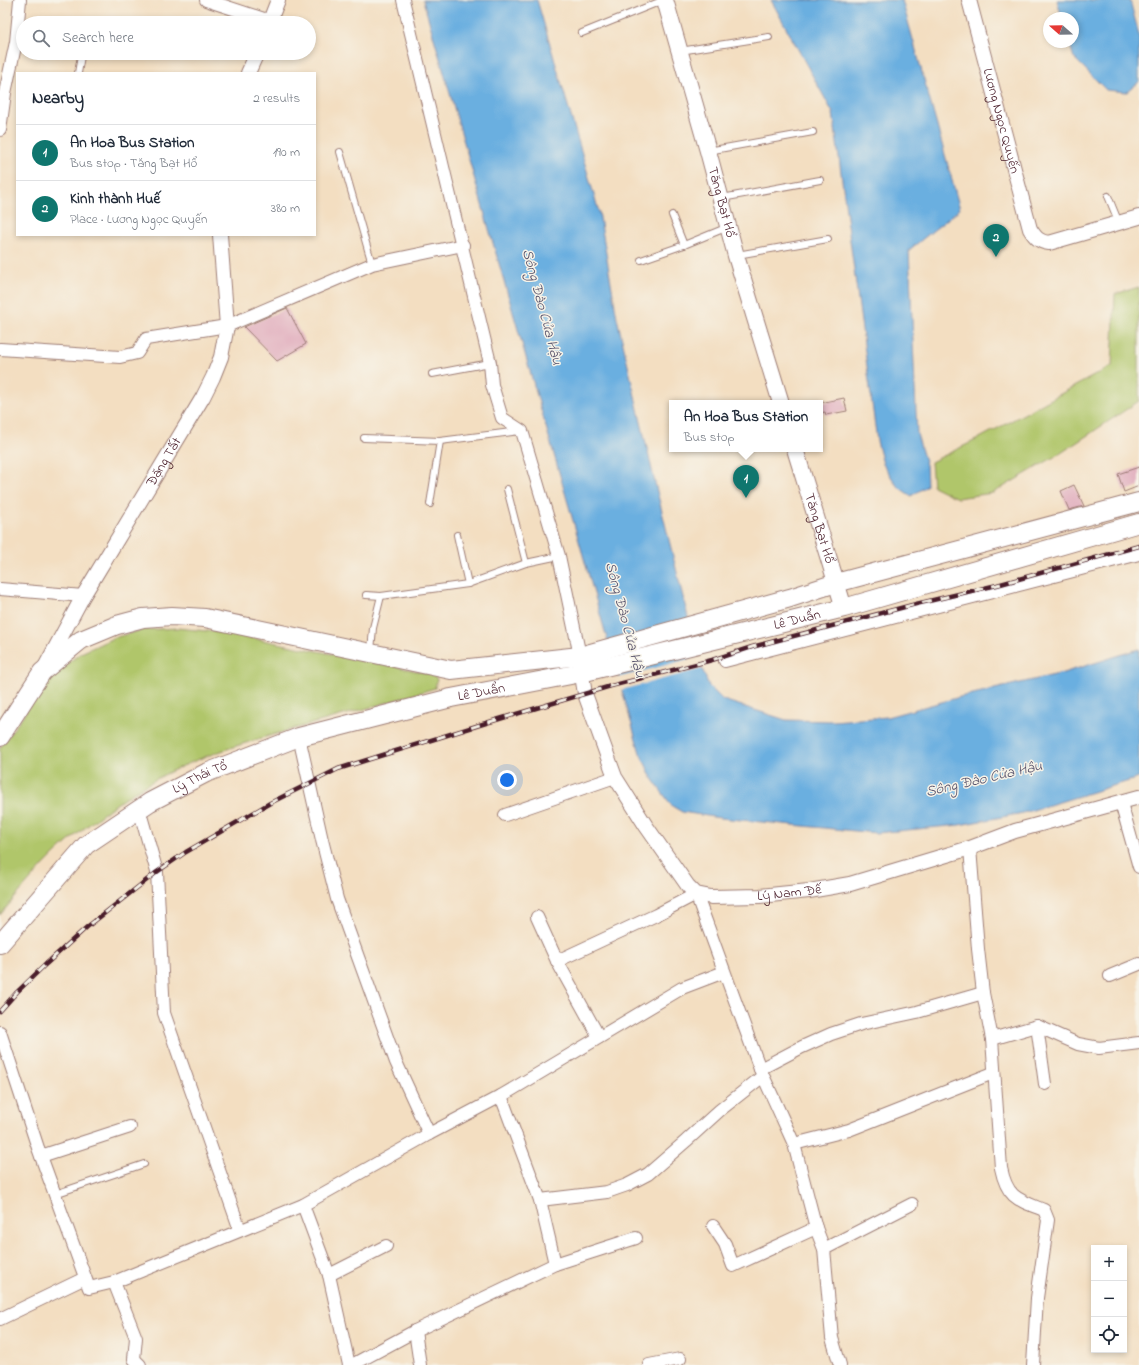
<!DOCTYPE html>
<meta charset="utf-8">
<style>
:root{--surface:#fff;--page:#f2f2f3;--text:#1f2937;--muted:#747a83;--line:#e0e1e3;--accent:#0f766e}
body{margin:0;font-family:"Indie Flower",sans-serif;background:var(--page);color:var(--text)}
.controls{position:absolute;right:12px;bottom:12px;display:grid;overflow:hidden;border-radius:0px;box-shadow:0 2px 6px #0003}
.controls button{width:36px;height:36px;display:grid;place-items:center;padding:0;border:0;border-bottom:1px solid var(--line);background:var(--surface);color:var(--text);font:20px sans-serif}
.compass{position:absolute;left:1043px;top:12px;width:36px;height:36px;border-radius:50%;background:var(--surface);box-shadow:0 2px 6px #0003;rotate:290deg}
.you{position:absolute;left:507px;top:780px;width:14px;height:14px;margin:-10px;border:3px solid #fff;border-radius:50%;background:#1a73e8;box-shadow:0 0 0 6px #1a73e833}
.badge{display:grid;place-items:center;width:26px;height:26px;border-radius:50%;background:var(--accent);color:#fff;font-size:13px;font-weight:700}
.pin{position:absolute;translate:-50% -33px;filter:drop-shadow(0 1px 2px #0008)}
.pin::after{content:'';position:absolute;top:21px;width:14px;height:12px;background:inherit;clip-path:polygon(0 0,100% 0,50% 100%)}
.popup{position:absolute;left:669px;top:400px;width:154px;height:52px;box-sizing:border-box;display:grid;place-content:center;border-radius:0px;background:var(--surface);filter:drop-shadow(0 1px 3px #0005);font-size:13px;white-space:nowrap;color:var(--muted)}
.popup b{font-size:15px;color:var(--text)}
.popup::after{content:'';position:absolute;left:50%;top:100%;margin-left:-8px;border:8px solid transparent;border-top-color:var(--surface)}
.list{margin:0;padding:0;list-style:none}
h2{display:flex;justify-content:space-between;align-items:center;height:52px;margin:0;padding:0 16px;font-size:17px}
h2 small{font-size:13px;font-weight:400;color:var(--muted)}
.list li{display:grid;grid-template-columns:26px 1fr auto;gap:12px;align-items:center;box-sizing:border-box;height:56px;padding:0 16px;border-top:1px solid var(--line)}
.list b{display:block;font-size:15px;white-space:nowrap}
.list p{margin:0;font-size:13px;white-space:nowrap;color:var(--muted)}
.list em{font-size:13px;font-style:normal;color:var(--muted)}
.icon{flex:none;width:22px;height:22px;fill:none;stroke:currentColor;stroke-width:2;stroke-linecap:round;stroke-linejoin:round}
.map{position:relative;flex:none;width:1139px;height:1365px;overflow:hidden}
.search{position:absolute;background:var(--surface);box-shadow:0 2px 6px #0003;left:16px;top:16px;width:300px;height:44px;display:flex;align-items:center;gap:10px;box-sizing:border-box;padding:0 14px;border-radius:22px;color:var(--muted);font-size:15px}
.panel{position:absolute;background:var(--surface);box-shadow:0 2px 6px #0003;left:16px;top:72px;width:300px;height:164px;border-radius:0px}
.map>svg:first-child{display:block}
</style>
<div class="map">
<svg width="1139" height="1365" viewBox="0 0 1139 1365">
<rect width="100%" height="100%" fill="#f7f3e8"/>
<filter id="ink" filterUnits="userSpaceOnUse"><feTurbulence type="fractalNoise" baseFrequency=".025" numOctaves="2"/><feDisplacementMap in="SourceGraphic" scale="8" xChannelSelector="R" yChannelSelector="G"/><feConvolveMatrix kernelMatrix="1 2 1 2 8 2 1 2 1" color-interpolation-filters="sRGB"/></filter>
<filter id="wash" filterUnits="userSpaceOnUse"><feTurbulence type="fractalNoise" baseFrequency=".012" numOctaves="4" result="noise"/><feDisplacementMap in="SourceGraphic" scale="16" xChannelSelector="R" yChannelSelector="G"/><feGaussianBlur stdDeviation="0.9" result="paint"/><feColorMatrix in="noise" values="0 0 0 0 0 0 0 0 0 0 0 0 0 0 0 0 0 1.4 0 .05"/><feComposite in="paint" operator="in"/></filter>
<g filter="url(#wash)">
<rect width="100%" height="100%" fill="#f3dec1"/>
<g fill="#b0c66a" stroke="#7d724a">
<polygon points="1139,287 1139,401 1061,453 993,493 957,498 933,486 931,462 976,440 1112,366 1115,294"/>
<path d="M177,628l50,5 205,41 5,5 -2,9c-47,15 -95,28 -142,41 -55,16 -109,31 -157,62 -24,15 -47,33 -68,51 -25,21 -46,48 -68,73v-167l43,-61 17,-18 21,-16 32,-15 29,-8z"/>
</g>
<g fill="#6bafe0" stroke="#5a6786">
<polygon points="423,0 537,0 599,212 617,318 655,483 698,658 709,686 723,700 786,720 833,721 887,717 960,697 1063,673 1139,649 1139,778 1023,813 959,825 876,833 720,818 682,812 672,806 653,780 640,753"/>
<polygon points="771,0 902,0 960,209 909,250 917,434 926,465 927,486 911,496 897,486 883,464 877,441 833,113"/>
<polygon points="1057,0 1130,0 1139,35 1139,82 1127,92 1106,90 1074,58 1069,42 1073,42 1073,18 1062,18"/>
</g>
<polygon fill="#f3dec1" points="700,656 705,668 621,690 617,678"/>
<g id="blocks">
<g fill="#e1aebe">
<polygon points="287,308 306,344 277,361 244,327"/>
<polygon points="844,398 847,411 826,415 825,412 820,413 820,403"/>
<polygon points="1139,467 1139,486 1124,492 1118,474"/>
<polygon points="1074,485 1084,506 1069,510 1061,491"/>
</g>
</g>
</g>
<g filter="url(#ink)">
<use href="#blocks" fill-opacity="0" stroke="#9e7e76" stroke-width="1"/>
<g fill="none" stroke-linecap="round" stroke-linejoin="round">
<defs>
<g id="service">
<polyline points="582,33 664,0"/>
<polyline points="680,51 769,37"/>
<polyline points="78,73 81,56"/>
<polyline points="708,151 813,132"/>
<polyline points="340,152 372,264"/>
<polyline points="1108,196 1119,223"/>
<polyline points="722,198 820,180"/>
<polyline points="672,215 684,245"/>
<polyline points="737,255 828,239"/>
<polyline points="641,260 684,245 728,227"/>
<polyline points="432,374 490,363"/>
<polyline points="364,438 440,441 520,431"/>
<polyline points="507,489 526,563"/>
<polyline points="430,504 440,441"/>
<polyline points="457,535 468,584"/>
<polyline points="366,595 381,596 468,584 526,563 559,556"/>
<polyline points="371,651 373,628 381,596"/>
<polyline points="55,1194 144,1164"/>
</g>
<g id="minor">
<polyline points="206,0 270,21"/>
<polyline points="403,0 490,363 492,385 502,418 522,431 559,556 580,656"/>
<polyline points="0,130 5,93 16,42 20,0"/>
<polyline points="0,349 120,357 137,353 146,339 227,326 372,264 463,245"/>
<polyline points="0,589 83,596"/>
<polyline points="725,661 1139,554"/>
<polyline points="299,737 322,840 337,899 396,1062 429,1134"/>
<polyline points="1121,803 1139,867"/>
<polyline points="139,809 157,872 164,1013 240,1230"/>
<polyline points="505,815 615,777"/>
<path d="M970,848l8,101 5,44 9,46 9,129c6,30 17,32 43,42l4,10 -11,78 -4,67"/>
<polyline points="537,917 557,961 599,1037"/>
<polyline points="557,961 656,915 696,894 760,1069 794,1144 816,1228 824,1249 832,1338 840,1365"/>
<polyline points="1110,976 1139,964"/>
<polyline points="1037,1026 1045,1084"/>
<polyline points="0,1032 38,1148 89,1288 114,1282 303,1205 429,1134 501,1096 682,988 724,972"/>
<polyline points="992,1039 1037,1026 1078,1044 1099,1048 1139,1043"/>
<polyline points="760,1069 802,1047 831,1034 861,1024 917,1012 983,993"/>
<polyline points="794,1144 849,1130 993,1073"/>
<polyline points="41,1156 130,1127"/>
<polyline points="540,1200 607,1192 627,1185 648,1174 686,1141 720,1110 763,1076"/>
<polyline points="303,1205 329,1275 349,1365"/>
<polyline points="713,1226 725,1244 733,1266 816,1228"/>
<polyline points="824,1249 912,1204"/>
<polyline points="555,1264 636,1238"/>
<polyline points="329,1275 386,1246"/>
<polyline points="114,1282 136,1338 134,1359 140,1365"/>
<polyline points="0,1319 85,1278"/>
<polyline points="415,1331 420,1365"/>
<polyline points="352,1365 415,1331 555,1264 540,1200 501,1096"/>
<polyline points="649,1365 680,1359"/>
</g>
<g id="tertiary">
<path id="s1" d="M969,0l61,229c5,8 9,13 19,14l90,-26"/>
<polyline points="269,23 278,0"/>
<polyline points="248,73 257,53"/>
<path id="s2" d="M580,663l5,31 30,83 31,49 42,60 8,8 15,3 49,-1 49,-5 41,-7 120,-36 45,-17 124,-34"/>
<path id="s3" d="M45,667l38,-71 120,-199 10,-20 8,-20 6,-31 -7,-91"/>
</g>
<g id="secondary">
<path id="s4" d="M665,0l43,151 28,105 45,147"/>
<path id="s5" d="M795,449l49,159"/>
</g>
<g id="primary">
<polyline points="0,737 42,672 81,640 117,625 143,618 172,616 205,618 451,670 580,656 790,598 836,583 1139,502"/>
<path id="s6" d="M0,944l86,-99 64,-43 56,-29 93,-36 152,-39 130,-25 263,-65 295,-85"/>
</g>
</defs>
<use href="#service" stroke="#9e7e76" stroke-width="8"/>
<use href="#minor" stroke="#9e7e76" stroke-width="14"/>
<use href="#tertiary" stroke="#9e7e76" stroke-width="16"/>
<use href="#secondary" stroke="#9e7e76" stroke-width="18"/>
<use href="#primary" stroke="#9e7e76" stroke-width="20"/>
<use href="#service" stroke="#fff" stroke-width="6"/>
<use href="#minor" stroke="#fff" stroke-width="12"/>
<use href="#tertiary" stroke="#fff" stroke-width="14"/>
<use href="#secondary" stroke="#fff" stroke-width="16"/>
<use href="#primary" stroke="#fff" stroke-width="18"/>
<defs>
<polyline id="rail" points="0,1011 17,992 46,964 87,927 157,872 186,852 270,803 338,769 486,723 611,686 712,660 752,647 916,604 997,585 1139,546"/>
</defs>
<use href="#rail" stroke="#4a1f2b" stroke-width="4.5"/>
<use href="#rail" stroke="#f7f3e8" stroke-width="3" stroke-dasharray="9" stroke-linecap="butt"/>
</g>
</g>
<g text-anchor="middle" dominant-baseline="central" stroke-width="3" stroke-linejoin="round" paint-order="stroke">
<g font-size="14" fill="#4a1f2b" stroke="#f7f3e8">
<text stroke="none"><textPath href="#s1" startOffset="125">Lương Ngọc Quyến</textPath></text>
<text stroke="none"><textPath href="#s4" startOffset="210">Tăng Bạt Hổ</textPath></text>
<text stroke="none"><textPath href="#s3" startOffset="237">Đặng Tất</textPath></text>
<text stroke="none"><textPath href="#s5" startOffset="83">Tăng Bạt Hổ</textPath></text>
<text stroke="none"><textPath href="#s6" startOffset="883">Lê Duẩn</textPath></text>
<text stroke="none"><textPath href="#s6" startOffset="559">Lê Duẩn</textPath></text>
<text stroke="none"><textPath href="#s6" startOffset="264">Lý Thái Tổ</textPath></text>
<text stroke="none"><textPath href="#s2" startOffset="356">Lý Nam Đế</textPath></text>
</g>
<g font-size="15" font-style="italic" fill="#56516a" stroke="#f7f3e8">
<text transform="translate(542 307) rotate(75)">Sông Đào Cửa Hậu</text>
<text transform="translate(625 620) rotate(75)">Sông Đào Cửa Hậu</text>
<text transform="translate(984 779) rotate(-13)">Sông Đào Cửa Hậu</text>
</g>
</g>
</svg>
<div class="controls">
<button>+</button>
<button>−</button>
<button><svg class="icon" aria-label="locate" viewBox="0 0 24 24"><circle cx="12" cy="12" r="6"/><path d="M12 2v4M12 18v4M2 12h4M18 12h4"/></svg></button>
</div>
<svg class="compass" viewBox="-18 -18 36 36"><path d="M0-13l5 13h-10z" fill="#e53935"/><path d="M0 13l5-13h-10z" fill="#747a83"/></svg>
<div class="you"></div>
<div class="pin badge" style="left:746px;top:498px">1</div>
<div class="popup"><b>An Hoa Bus Station</b>Bus stop</div>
<div class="pin badge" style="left:996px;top:257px">2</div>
<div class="search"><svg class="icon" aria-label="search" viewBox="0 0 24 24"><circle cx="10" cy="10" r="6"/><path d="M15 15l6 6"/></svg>Search here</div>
<section class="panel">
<h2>Nearby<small>2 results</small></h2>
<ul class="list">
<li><span class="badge">1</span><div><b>An Hoa Bus Station</b><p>Bus stop · Tăng Bạt Hổ</p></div><em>190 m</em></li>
<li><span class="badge">2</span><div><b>Kinh thành Huế</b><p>Place · Lương Ngọc Quyến</p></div><em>380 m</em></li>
</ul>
</section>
</div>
